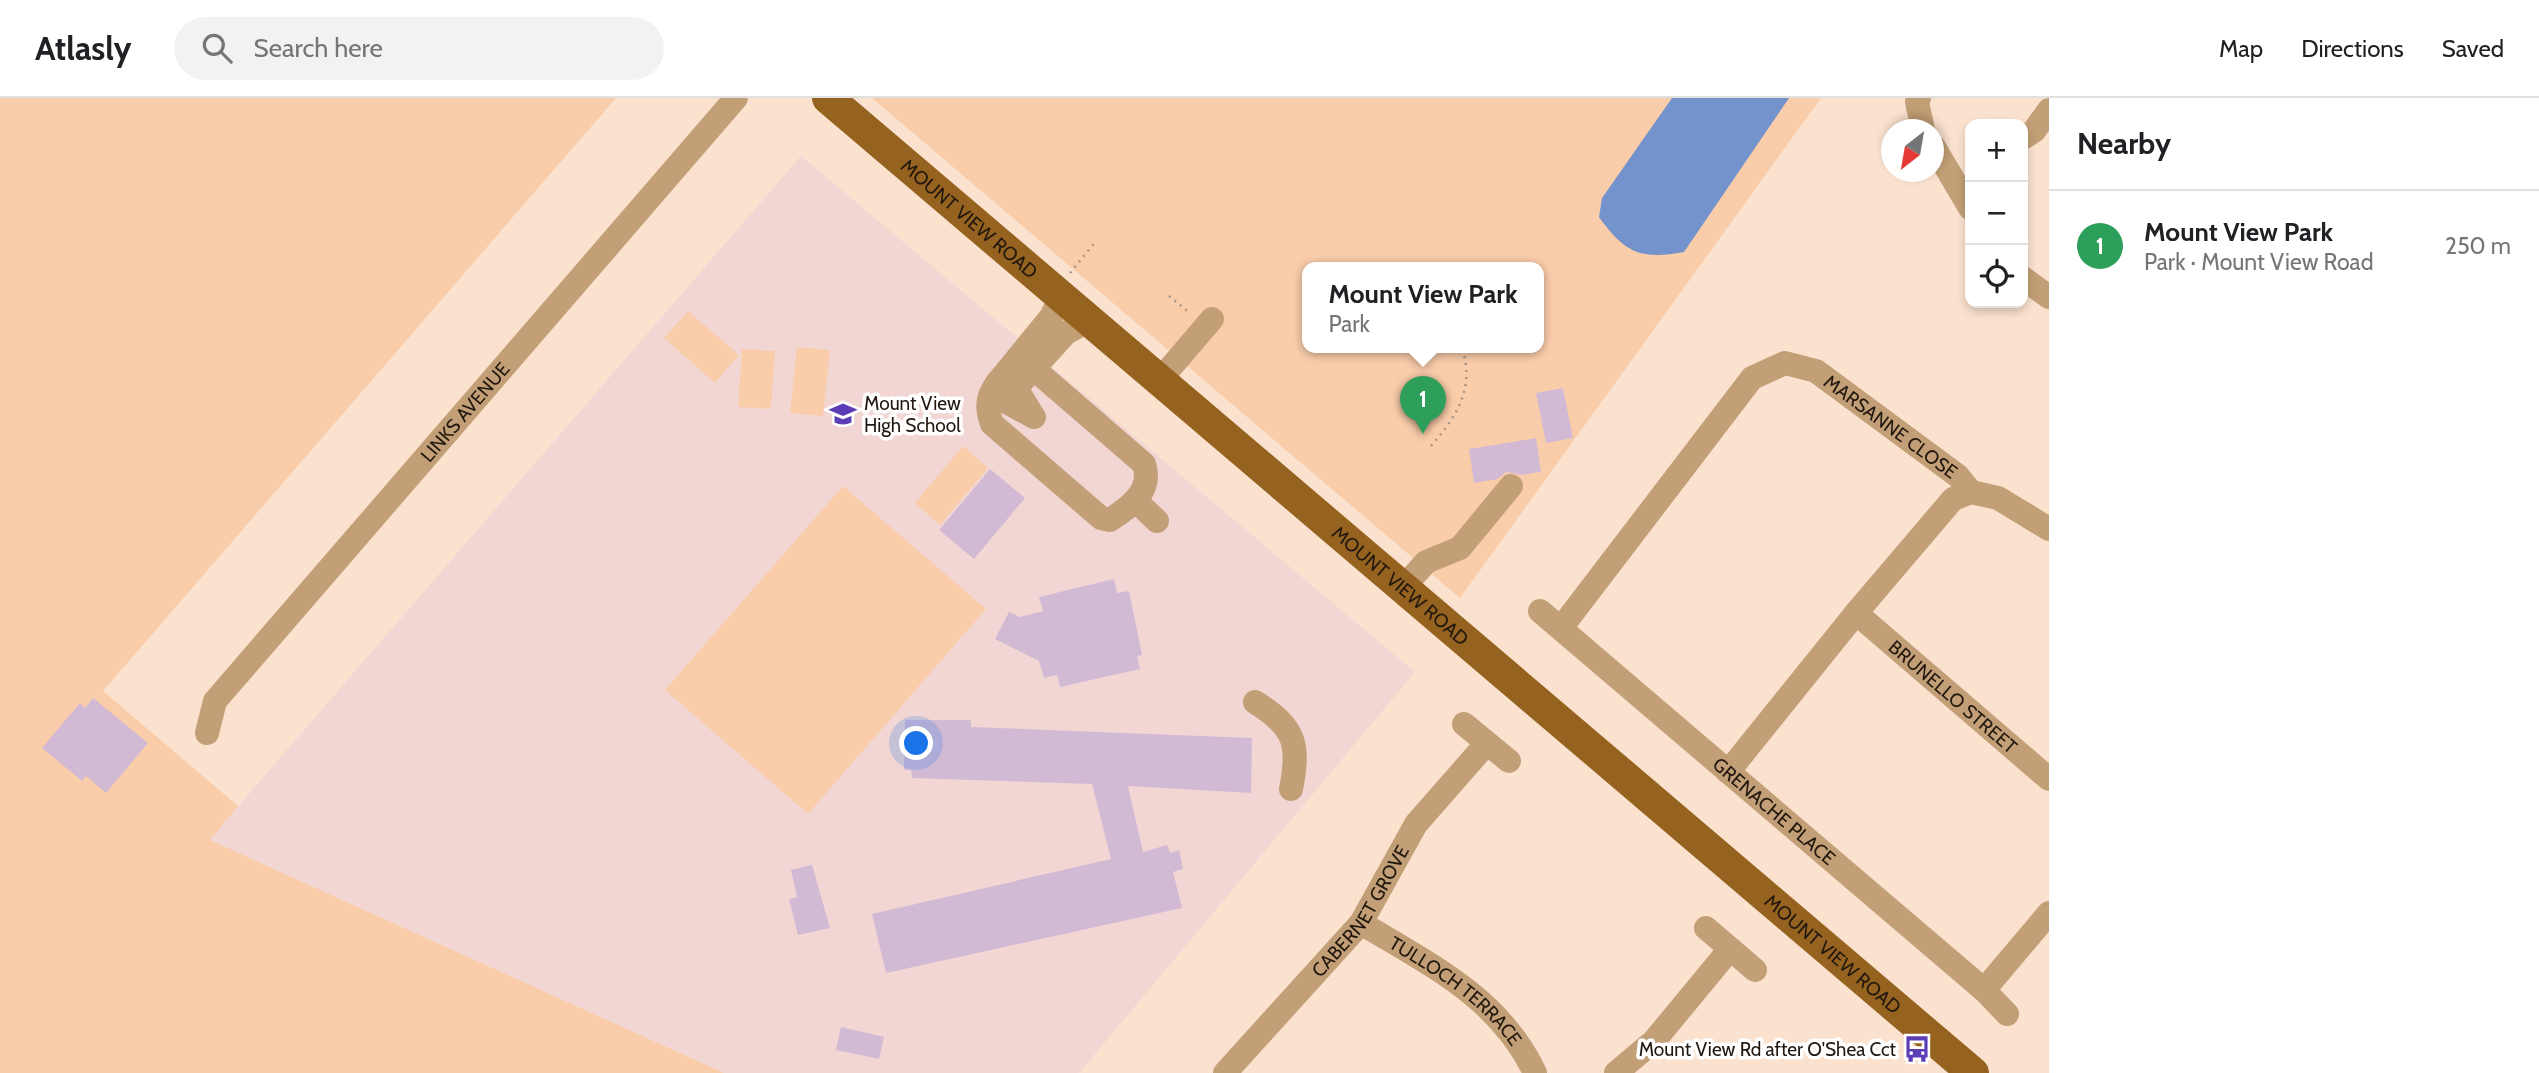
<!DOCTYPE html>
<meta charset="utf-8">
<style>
:root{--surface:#fff;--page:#f2f2f2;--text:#202124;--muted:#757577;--line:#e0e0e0;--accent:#d93025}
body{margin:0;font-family:Cabin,sans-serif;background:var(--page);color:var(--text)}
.controls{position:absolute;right:21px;top:21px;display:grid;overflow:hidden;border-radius:14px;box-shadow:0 4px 10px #0003}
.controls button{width:63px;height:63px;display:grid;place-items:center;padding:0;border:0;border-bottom:2px solid var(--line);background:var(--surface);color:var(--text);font:35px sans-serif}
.compass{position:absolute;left:1881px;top:21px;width:63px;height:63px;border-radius:50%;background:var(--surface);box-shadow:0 4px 10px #0003;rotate:211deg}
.you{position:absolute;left:917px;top:646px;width:24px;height:24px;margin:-18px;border:5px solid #fff;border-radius:50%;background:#1a73e8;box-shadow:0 0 0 10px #1a73e833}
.badge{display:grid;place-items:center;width:46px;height:46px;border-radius:50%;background:var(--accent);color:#fff;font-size:23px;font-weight:700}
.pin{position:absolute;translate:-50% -58px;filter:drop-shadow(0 2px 4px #0008)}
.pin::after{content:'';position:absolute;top:37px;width:24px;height:21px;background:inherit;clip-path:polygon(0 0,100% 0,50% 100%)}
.popup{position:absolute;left:1302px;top:164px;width:242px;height:91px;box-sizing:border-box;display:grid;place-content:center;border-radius:14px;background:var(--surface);filter:drop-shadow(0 2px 5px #0005);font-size:23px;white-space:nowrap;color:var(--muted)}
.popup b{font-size:26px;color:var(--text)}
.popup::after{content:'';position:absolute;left:50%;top:100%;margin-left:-14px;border:14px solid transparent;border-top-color:var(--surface)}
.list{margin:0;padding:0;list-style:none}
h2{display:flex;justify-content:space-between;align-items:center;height:91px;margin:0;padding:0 28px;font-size:30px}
h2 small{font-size:23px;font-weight:400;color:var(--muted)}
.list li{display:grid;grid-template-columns:46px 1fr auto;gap:21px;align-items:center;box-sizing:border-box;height:112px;padding:0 28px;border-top:2px solid var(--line)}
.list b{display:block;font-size:26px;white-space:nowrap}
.list p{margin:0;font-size:23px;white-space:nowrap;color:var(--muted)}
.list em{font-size:23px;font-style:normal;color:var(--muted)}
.icon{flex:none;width:38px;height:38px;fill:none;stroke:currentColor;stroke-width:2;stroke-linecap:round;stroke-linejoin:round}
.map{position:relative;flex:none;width:2049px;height:975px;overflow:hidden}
header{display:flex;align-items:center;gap:42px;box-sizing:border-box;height:98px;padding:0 35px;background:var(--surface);border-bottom:2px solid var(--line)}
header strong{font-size:33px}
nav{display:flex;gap:38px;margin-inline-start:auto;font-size:24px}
.search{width:490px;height:63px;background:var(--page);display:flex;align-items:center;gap:18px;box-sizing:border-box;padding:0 24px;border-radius:38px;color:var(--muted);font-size:26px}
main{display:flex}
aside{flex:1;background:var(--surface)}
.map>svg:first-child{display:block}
</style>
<header>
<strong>Atlasly</strong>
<div class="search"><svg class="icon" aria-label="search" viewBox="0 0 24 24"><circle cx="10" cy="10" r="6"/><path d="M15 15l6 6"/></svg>Search here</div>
<nav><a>Map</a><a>Directions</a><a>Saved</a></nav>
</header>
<main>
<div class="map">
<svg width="2049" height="975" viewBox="0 0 2049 975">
<rect width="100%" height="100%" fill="#fae2cf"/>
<polygon fill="#f1d6d4" points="801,58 1415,574 1079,975 724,975 209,742"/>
<g fill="#facdaa" fill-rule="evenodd">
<polygon points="0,0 616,0 103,593 238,708 210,742 724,975 0,975"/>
<path d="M872,0h949l-361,500zM1308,170h230v80h-230z"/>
<polygon points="688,213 739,257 715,285 664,240"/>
<polygon points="797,249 830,252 823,318 790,315"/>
<polygon points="742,251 775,253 771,311 738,309"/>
<polygon points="963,348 988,370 940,427 915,405"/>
<polygon points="843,388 986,511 808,716 665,592"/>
</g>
<path fill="#7492cb" d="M1672,0h117l-105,154c-44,8 -59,1 -85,-35l3,-19z"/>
<g fill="#d3bad4">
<polygon points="1563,290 1573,340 1546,345 1536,295"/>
<polygon points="1536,340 1541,374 1521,377 1506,374 1498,381 1474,385 1469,351"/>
<polygon points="990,371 1025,400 974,461 939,432"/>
<polygon points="1114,481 1117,495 1129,493 1142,557 1137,558 1140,571 1060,589 1057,577 1044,580 1039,563 995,541 1009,514 1020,519 1043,513 1039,499"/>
<polygon points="93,600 148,645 106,695 86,678 82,683 42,650 80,605 85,610"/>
<polygon points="905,622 971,622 971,629 1252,640 1251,695 1128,688 1143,754 1167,747 1170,755 1179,752 1183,771 1173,774 1182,810 886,875 872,816 1111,761 1092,686 912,680 911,672 904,672"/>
<polygon points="812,767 830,830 798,837 789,801 797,799 791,772"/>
<polygon points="841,929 884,939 879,961 836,952"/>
</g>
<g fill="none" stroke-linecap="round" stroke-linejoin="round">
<g stroke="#a89586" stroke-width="2.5" stroke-dasharray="2 5" stroke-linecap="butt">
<polyline points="1070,175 1096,143"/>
<polyline points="1169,198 1190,215"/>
<path d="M1431,348c26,-30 44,-58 31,-98"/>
</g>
<g stroke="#c29f76" stroke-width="24">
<polyline points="1919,0 1917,4 1923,32"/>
<polyline points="2023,40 2034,33 2049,12"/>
<polyline points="1934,49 1970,110"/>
<polyline points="2023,180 2049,199"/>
<polyline points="1159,283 1212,221"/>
<path d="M997,285c-10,14 -11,25 -5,41l109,94 9,2c20,-13 43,-29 34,-56l-110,-95"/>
<polyline points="1033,318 1016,290 1066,235 1088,223"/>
<polyline points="1034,319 1001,301 997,285 1051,219 1061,199"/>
<polyline points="1971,394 1998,400 2049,431"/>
<polyline points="1135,402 1157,423"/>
<polyline points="1403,490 1426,464 1460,450 1511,388"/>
<path id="s1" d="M1540,513l444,379 23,24"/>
<path id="s2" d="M1856,515l193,166"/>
<path id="s3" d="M1561,530l191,-250 33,-15 31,8 142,105 13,16"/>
<path d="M1255,604c40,25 45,42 36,87"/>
<polyline points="1464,626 1509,663"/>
<path id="s4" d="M207,635l8,-32 521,-603"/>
<polyline points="1728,674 1856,515 1953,401 1971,394"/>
<path id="s5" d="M1361,825c69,42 138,74 174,150"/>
<polyline points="1706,830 1755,872"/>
<polyline points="1984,892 2049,815"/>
<path id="s6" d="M1225,975l136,-150 55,-99 71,-81"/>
<polyline points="1616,975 1654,943 1730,851"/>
</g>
<path stroke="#95631f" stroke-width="32" id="s7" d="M828,0l1145,975"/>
</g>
<defs>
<symbol id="school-bare" viewBox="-9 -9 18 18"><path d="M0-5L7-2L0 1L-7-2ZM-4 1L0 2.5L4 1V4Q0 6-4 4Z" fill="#5d3db5" stroke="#fff" stroke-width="2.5" paint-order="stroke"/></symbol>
<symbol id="bus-bare" viewBox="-9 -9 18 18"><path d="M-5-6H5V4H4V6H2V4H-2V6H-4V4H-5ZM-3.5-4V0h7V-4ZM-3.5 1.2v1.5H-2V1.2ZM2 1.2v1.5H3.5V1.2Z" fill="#5d3db5" stroke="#fff" stroke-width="2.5" paint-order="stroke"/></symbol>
</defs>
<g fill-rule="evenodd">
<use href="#school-bare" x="824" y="297" width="38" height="38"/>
<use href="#bus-bare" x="1898" y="932" width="38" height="38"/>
</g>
<g text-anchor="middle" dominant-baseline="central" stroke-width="7" stroke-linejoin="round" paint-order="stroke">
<g font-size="19" fill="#22180f" stroke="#fff">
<text stroke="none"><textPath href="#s7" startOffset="186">MOUNT VIEW ROAD</textPath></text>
<text stroke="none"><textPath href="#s4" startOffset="415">LINKS AVENUE</textPath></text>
<text stroke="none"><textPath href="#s3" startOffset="476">MARSANNE CLOSE</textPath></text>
<text stroke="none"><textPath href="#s7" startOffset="752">MOUNT VIEW ROAD</textPath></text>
<text stroke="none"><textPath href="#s2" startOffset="128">BRUNELLO STREET</textPath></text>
<text stroke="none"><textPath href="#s1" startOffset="308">GRENACHE PLACE</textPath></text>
<text stroke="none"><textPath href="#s6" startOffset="212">CABERNET GROVE</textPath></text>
<text stroke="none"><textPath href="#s7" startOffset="1320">MOUNT VIEW ROAD</textPath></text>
<text stroke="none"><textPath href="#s5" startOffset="117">TULLOCH TERRACE</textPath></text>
</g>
<g font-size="19" fill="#22180f" stroke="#fff" text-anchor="start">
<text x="864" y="305">Mount View<tspan x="864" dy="22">High School</tspan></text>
<text x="1896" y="951" text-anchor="end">Mount View Rd after O'Shea Cct</text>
</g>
</g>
</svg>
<div class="controls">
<button>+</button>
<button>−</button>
<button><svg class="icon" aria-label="locate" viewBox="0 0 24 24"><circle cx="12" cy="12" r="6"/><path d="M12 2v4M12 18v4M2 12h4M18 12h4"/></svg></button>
</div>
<svg class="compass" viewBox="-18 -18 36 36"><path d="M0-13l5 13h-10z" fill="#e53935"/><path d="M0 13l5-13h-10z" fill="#757577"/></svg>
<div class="you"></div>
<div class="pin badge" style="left:1423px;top:336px;background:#2e9e5b">1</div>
<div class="popup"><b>Mount View Park</b>Park</div>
</div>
<aside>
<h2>Nearby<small></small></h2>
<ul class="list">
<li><span class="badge" style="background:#2e9e5b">1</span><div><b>Mount View Park</b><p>Park · Mount View Road</p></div><em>250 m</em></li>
</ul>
</aside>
</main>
